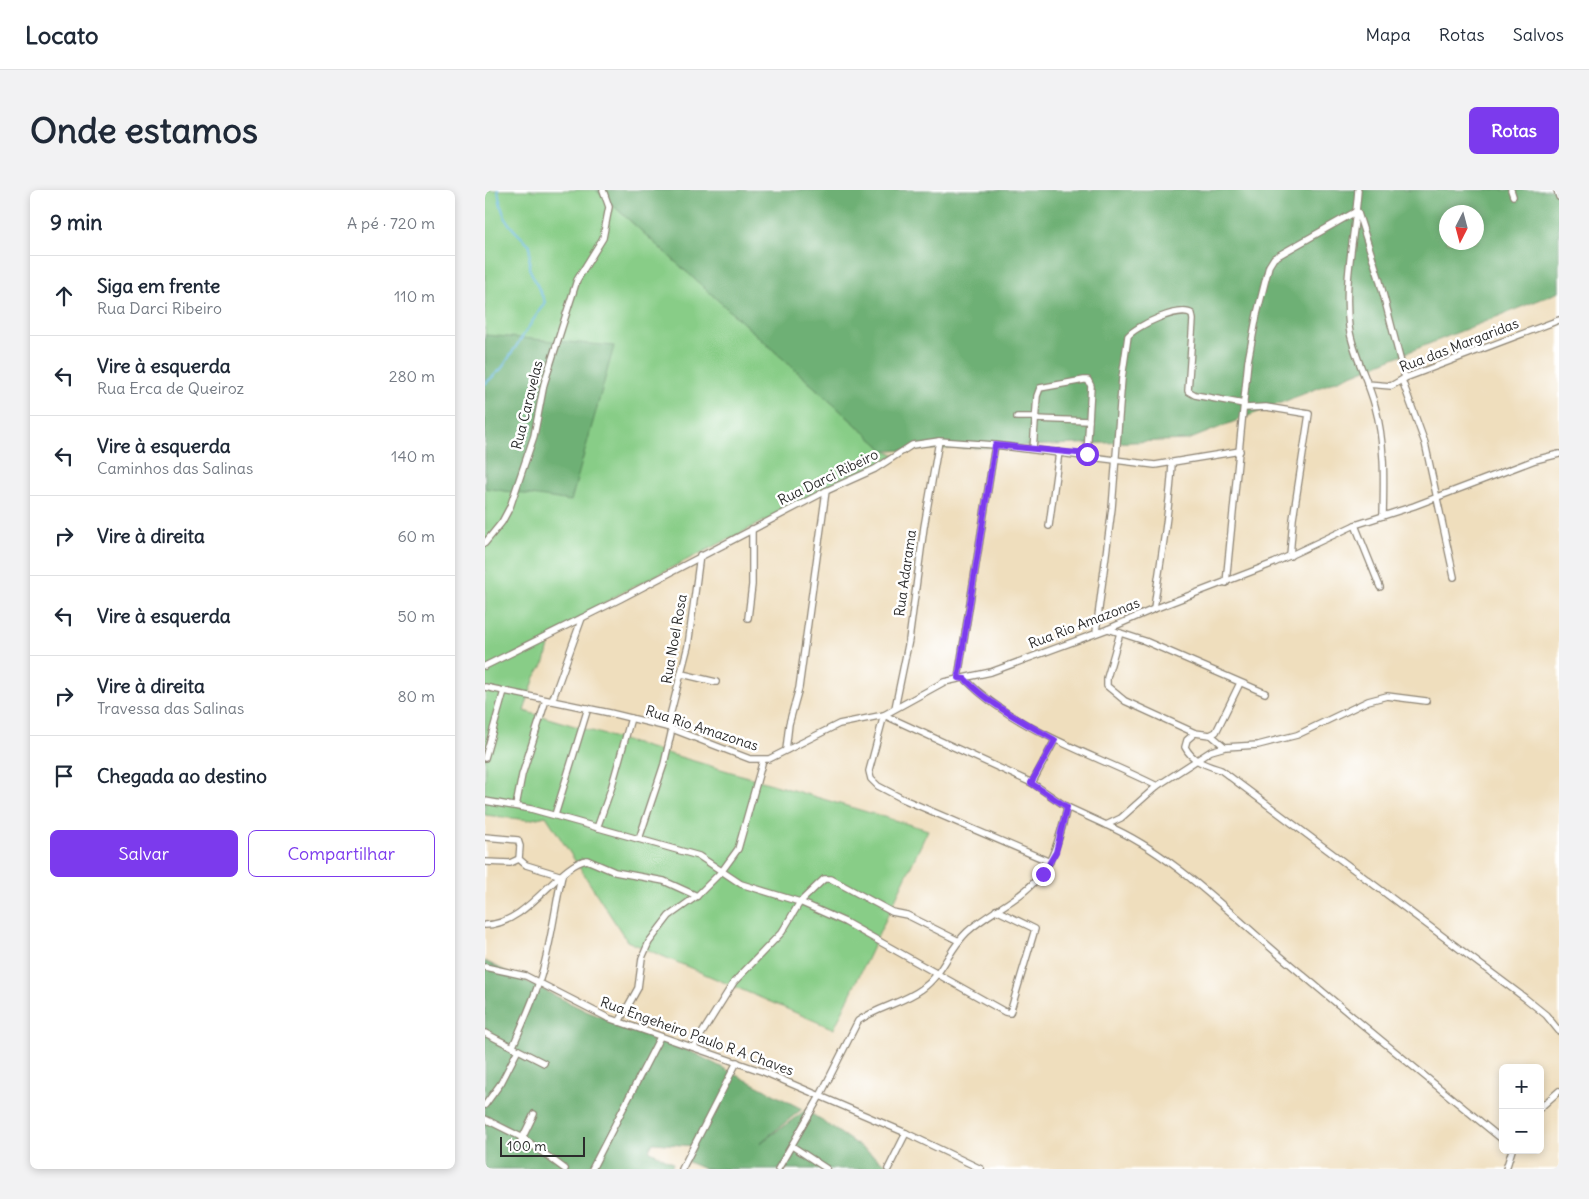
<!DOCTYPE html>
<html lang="pt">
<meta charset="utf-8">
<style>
:root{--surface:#fff;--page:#f2f2f3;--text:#1f2937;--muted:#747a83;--line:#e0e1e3;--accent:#7c3aed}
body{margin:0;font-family:Delius,sans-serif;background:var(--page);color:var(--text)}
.controls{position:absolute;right:15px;bottom:15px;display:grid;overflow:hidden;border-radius:8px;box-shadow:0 2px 8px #0003}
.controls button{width:45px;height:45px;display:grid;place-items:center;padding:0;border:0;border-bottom:1px solid var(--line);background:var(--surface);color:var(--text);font:25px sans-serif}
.compass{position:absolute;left:954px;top:15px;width:45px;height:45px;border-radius:50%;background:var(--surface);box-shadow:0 2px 8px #0003;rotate:186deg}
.scale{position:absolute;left:15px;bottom:12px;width:85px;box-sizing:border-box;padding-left:5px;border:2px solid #2b2b2b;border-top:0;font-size:14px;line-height:18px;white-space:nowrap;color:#2b2b2b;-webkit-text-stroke:4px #fff;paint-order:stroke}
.stop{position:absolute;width:15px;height:15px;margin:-11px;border:4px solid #7c3aed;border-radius:50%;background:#fff}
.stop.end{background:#7c3aed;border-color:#fff;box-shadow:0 1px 5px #0008}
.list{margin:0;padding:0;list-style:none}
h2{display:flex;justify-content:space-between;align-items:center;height:65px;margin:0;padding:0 20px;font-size:21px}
h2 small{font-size:16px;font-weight:400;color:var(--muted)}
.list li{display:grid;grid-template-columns:32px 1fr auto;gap:15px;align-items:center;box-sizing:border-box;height:80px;padding:0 20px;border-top:1px solid var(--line)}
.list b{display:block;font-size:19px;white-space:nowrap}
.list p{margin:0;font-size:16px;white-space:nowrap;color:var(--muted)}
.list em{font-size:16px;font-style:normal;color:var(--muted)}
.actions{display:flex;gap:10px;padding:15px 20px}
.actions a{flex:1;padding:11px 0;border:1px solid var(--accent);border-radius:8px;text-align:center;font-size:18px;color:var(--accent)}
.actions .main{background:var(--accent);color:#fff}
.icon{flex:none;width:28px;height:28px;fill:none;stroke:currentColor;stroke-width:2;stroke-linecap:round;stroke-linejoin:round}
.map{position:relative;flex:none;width:1074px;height:979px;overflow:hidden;border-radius:8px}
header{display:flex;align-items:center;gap:30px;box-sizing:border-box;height:70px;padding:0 25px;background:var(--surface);border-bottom:1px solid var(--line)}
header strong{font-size:24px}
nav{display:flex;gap:28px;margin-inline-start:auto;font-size:18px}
.intro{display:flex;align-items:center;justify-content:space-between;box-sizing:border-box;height:120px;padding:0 30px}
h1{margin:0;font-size:35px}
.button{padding:12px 22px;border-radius:8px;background:var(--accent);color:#fff;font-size:18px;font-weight:700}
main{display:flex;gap:30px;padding:0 30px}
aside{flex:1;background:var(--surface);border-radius:8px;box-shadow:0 2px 8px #0003}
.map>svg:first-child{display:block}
</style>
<header>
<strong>Locato</strong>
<nav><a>Mapa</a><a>Rotas</a><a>Salvos</a></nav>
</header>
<div class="intro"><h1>Onde estamos</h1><a class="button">Rotas</a></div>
<main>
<aside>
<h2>9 min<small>A pé · 720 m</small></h2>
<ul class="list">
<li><svg class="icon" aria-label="ahead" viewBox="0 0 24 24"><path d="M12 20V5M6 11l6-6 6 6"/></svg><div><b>Siga em frente</b><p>Rua Darci Ribeiro</p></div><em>110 m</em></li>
<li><svg class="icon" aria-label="left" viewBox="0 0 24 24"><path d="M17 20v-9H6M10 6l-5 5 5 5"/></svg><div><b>Vire à esquerda</b><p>Rua Erca de Queiroz</p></div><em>280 m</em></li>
<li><svg class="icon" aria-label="left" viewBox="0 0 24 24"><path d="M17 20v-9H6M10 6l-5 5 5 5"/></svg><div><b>Vire à esquerda</b><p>Caminhos das Salinas</p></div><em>140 m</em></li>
<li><svg class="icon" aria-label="right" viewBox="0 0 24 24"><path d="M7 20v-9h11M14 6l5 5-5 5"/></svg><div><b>Vire à direita</b></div><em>60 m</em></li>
<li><svg class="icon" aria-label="left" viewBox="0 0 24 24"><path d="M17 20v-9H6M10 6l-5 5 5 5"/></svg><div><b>Vire à esquerda</b></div><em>50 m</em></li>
<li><svg class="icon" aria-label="right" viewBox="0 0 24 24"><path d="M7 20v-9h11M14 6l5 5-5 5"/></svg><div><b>Vire à direita</b><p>Travessa das Salinas</p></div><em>80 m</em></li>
<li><svg class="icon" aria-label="arrive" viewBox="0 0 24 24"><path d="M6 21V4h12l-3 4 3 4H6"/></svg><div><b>Chegada ao destino</b></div></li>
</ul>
<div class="actions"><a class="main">Salvar</a><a>Compartilhar</a></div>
</aside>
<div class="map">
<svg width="1074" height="979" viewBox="0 0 1074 979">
<rect width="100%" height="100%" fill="#fff"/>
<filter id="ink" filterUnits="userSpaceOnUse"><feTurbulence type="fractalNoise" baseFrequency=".02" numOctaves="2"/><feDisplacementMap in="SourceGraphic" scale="10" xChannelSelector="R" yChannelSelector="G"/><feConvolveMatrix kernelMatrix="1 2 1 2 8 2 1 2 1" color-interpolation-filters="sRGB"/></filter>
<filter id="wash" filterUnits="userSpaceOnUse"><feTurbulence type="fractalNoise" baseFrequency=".0096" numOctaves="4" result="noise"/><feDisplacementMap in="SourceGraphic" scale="20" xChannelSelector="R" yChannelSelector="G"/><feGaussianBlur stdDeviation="1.12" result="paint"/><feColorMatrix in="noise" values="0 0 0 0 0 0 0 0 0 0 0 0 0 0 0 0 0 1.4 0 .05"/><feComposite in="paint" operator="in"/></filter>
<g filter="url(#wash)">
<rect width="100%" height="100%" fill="#efdebd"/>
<polygon fill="#88cd87" stroke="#5a7c59" points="0,0 111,0 400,261 411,265 136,403 66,447 60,472 50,487 39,521 443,640 349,839 142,751 61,626 43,630 0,625"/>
<g fill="#6eb074" stroke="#4c6e50" fill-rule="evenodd">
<path d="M111,0h963v102l-371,148 -303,11zM962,22h30v30h-30z"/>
<polygon points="0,145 129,156 86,311 0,298"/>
<polygon points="0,771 101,821 211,864 317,919 275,953 321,920 408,979 220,979 203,972 210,956 168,953 164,960 188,973 186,979 0,979"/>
</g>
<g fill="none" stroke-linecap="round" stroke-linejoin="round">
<path stroke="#6abae5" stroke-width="2" d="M0,194l17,-16 43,-66 -16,-34 1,-23c-22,-19 -28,-26 -32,-55"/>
</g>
</g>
<g filter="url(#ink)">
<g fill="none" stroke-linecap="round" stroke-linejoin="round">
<defs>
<g id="street">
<path d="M873,0c-3,46 -15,91 -9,137 4,28 19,52 26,79 10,36 9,73 8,110"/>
<polyline points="1026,0 1028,6"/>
<polyline points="1072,0 1074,7"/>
<polyline points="873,23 894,88 920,188"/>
<polyline points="917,190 940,253 969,387"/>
<polyline points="882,194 906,196 920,188 1074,130"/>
<polyline points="759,218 781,217 824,224 808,329 805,366"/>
<polyline points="532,227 550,227"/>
<polyline points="550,229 604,231"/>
<polyline points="548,259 552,206 555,198 599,190 603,190 606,196 602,265"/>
<polyline points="870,335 895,397"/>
<polyline points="564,336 574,262"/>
<polyline points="0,353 17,332 25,317 49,246 59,194 92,90 118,48 124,17 118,0"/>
<polyline points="741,393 763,171 772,124 784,76 789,68 872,21"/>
<path d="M669,419c6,-49 16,-97 18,-146"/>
<polyline points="263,428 267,395 267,339"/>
<polyline points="623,439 660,451 780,503"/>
<path d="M611,442l16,-124 10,-130 6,-42c8,-10 52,-31 64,-22l1,6 -5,71 7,4 49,9"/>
<polyline points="635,443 622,488 622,496 640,511 710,543"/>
<polyline points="0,476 135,409 341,301 390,279 427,255 454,251 510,255 670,275 755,261"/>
<polyline points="197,484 231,492"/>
<polyline points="473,488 510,255"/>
<path d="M480,489c52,53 127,74 192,107"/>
<path d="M755,493l-24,49 -6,3 -15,-2 -8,7 -2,7c8,15 21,18 36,23l304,228 21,17 13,16"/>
<polyline points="0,497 125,523 182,537 265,569 284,569 354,534 399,525 459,492 506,482 623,439 669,419 789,373 870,335 929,316 1050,270 1074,264"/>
<polyline points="67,511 97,428"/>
<polyline points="410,518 424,450 439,337 454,251"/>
<polyline points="182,537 203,456 215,365"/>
<polyline points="726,545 740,557"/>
<polyline points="301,560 304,534 314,498 341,301"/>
<polyline points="0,568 19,501"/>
<polyline points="547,593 570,550"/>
<polyline points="0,611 46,619 214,666 256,694 315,712 360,732 520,822 525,823 550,739 511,720"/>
<polyline points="31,616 37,585 61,510"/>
<polyline points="70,625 103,518"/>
<path d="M621,635c65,28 118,83 172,129 74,63 149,124 225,186"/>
<polyline points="112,638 126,599 146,528"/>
<path d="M0,647l33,3 2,6 -1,13 7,6 36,11c-8,35 -11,72 -23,106 -7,22 -17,43 -26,64"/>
<polyline points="154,649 179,574 187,539"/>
<polyline points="0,672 25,673 34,669"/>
<polyline points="565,672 418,609 393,596 386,589 384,581 399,525 547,593 582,617 621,635 636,628 672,596 726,561 740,557 773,555 812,545 883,511 902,506 941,511"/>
<path d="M0,735c43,0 73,-61 102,-65l28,12 49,9 33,15"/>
<polyline points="0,777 41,786 123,828 279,882 421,943 496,979"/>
<polyline points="134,832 153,798 157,768 164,752 184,726 212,706 237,681 253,659 278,570"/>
<polyline points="0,843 59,873"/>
<polyline points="209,856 249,792 297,742 315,712 339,689 346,689 407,722 422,725 474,751"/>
<polyline points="0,915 16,893 33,860"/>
<polyline points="1055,918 1074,901"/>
<polyline points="0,929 38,948 80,979"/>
<polyline points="35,953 49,924"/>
<polyline points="307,956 342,979"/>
<polyline points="107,979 175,847"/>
<polyline points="197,979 252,872"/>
<path d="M293,979l42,-73 38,-75c20,-14 45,-18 64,-32 21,-15 27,-40 45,-57 14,-13 31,-22 47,-33 36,-24 44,-52 53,-92"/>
<polyline points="403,979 421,943"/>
<polyline points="1021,979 1027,960"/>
</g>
</defs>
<use href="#street" stroke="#8d8474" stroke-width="8"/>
<use href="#street" stroke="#fff" stroke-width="5.5"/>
</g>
</g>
<g fill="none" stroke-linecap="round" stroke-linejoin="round" filter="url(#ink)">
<path stroke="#7c3aed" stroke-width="6" d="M558,684l13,-22 11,-45 -36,-24 24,-43c-32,-18 -65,-35 -90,-61l-7,-1 37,-233 92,9"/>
</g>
<g text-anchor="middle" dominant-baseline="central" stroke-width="5" stroke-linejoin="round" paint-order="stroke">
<g font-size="14" fill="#2b2b2b" stroke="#fff">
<text transform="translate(974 155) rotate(-21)">Rua das Margaridas</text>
<text transform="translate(42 215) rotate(-76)">Rua Caravelas</text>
<text transform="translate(343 287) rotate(-26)">Rua Darci Ribeiro</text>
<text transform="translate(420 383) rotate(-82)">Rua Adarama</text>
<text transform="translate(599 433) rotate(-21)">Rua Rio Amazonas</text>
<text transform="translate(189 449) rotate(-80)">Rua Noel Rosa</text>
<text transform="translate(217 538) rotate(18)">Rua Rio Amazonas</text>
<text transform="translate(212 846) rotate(20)">Rua Engeheiro Paulo R A Chaves</text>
</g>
</g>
</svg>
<div class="controls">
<button>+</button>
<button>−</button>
</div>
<svg class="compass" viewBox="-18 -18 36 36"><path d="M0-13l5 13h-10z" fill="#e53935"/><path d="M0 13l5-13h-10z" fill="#747a83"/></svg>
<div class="scale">100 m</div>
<div class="stop" style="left:602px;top:264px"></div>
<div class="stop end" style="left:558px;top:684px"></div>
</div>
</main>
